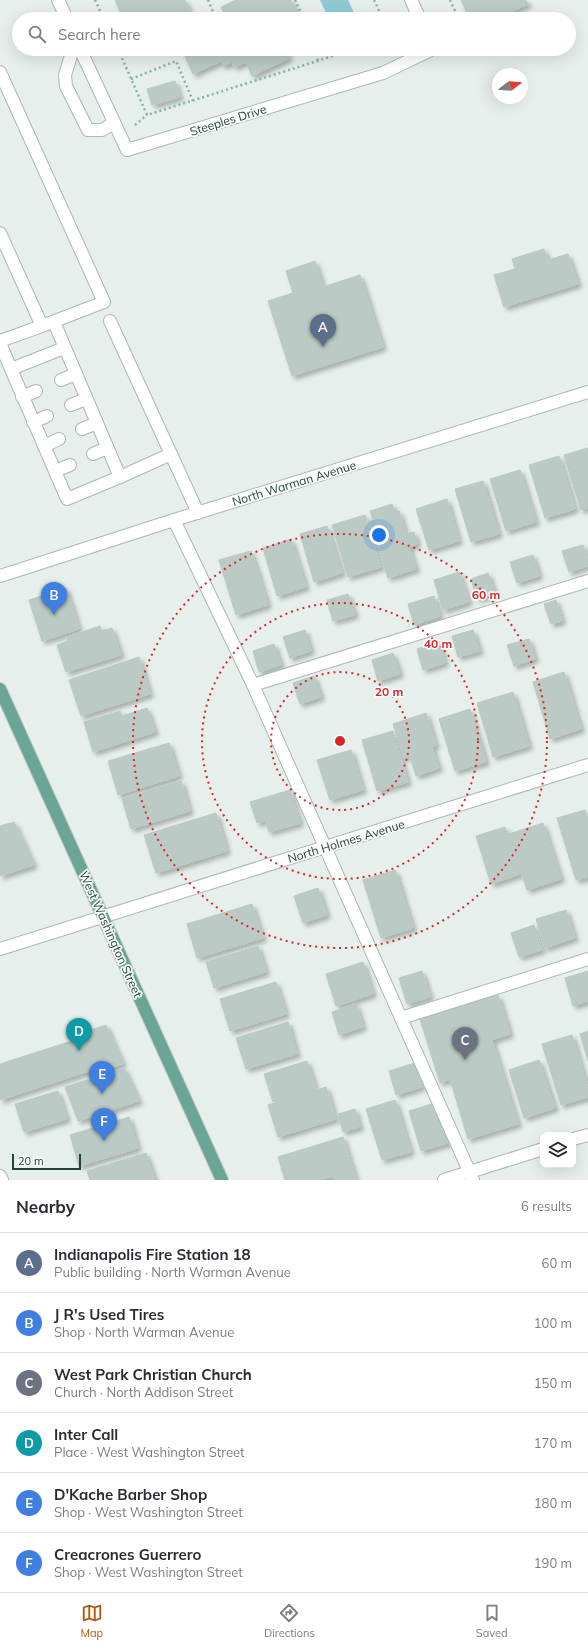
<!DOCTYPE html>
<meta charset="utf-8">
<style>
:root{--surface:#fff;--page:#f2f2f3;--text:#2b2b33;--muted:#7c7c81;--line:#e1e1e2;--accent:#b45309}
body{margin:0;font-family:Mulish,sans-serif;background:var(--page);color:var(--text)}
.controls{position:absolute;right:12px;bottom:12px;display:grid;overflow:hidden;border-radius:8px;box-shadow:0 4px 16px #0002}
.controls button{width:36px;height:36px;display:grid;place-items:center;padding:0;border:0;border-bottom:1px solid var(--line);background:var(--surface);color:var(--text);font:20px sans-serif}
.compass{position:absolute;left:492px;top:68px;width:36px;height:36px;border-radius:50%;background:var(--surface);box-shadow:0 4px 16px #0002;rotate:73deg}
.scale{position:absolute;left:12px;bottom:10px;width:69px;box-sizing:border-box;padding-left:4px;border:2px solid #24423a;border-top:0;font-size:11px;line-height:14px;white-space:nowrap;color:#24423a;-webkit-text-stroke:3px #f7fbf9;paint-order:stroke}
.you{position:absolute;left:379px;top:535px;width:14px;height:14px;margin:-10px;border:3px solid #fff;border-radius:50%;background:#1a73e8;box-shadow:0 0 0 6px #1a73e833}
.badge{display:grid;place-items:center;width:26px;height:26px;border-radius:50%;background:var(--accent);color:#fff;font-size:13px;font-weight:700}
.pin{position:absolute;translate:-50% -33px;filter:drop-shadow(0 1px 2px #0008)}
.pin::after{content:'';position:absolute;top:21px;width:14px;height:12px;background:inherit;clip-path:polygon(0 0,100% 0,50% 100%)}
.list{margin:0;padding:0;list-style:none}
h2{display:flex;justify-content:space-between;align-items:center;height:52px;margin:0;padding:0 16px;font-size:17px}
h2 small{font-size:13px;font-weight:400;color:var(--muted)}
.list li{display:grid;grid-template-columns:26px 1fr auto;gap:12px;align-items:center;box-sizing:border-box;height:60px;padding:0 16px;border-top:1px solid var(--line)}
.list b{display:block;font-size:15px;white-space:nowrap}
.list p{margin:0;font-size:13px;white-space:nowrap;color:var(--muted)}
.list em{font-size:13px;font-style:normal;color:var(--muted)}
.icon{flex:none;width:22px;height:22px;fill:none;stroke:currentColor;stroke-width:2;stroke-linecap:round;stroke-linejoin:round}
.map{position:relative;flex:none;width:588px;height:1180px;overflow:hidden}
.search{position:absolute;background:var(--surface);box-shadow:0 4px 16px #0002;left:12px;right:12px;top:12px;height:44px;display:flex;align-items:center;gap:10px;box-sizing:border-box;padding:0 14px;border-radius:22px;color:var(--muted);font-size:15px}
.sheet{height:412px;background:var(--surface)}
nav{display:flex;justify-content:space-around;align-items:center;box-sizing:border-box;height:56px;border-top:1px solid var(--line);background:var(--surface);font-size:11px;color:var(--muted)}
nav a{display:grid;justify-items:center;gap:2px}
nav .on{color:var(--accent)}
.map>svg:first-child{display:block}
</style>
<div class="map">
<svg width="588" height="1180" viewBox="0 0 588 1180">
<defs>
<filter id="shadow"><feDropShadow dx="3.5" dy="3.5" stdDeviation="2" flood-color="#0004"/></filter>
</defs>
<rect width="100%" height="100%" fill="#e6efeb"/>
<polygon fill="#8ec9d4" points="320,0 348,0 357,19 329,19"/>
<g fill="#bbcac4" stroke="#b8c9c2" filter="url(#shadow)">
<polygon points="115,0 185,0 191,14 182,18 183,19 115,19 122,16"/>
<polygon points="236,0 291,0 299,19 219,19 225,16 221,7"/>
<polygon points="461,0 526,0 528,4 495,19 479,19 476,11 468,15"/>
<polygon points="182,49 285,49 289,58 252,76 246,62 234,67 232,62 223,66 221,61 193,74"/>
<polygon points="175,81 180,97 152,105 147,89"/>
<polygon points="544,249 548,260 568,254 578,284 504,307 494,275 515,269 512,259"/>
<polygon points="315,261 323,287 360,275 383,347 292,376 268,301 293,293 286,271"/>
<polygon points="588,448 588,508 581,510 564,455"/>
<polygon points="559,456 575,509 545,518 529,465"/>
<polygon points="520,470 536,522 506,531 490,479"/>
<polygon points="483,481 499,534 471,542 455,489"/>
<polygon points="447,499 459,541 429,550 416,509"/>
<polygon points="392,504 395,512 399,511 406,534 414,532 417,544 409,547 416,569 388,578 370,521 373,520 370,511"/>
<polygon points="365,515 381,567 348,577 332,525"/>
<polygon points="327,526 342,573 314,582 300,534"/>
<polygon points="291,539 306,587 277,596 263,548"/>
<polygon points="583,545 588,559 588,566 569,572 562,551"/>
<polygon points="251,551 268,605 236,615 219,560"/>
<polygon points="533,555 539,576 517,583 510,562"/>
<polygon points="459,572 469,602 443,610 434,580"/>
<polygon points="488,573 495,594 477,599 471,579"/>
<polygon points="66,588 79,629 42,641 29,600"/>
<polygon points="348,594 355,615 333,621 327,600"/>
<polygon points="434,596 440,616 414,625 408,604"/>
<polygon points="556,600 562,621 551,624 544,604"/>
<polygon points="100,626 101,631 112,628 121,655 66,672 57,645 68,641 67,637"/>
<polygon points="305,630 311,651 290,658 283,637"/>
<polygon points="473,630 480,651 458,657 452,636"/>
<polygon points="529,639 535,659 514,666 507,645"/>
<polygon points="439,642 445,663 423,670 417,649"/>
<polygon points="274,644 281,665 259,672 253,651"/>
<polygon points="393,653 400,674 378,681 372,660"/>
<polygon points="139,657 150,694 81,716 69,680"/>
<polygon points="564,672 581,729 550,739 533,682"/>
<polygon points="314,676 321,697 300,704 293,683"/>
<polygon points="513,692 529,746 493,757 477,703"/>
<polygon points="147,708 155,732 93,752 84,722 120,711 122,716"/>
<polygon points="470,709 486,762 455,771 439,719"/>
<polygon points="426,713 436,745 432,747 439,768 416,776 410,756 404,758 393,724"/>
<polygon points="393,731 408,782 377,791 362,740"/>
<polygon points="169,743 179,776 118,795 108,761"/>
<polygon points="351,750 363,790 330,800 317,760"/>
<polygon points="181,781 190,811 131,829 122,799"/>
<polygon points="290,790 300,823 269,832 265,821 257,823 250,802"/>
<polygon points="585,810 588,819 588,877 576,880 557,818"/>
<polygon points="216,813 227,851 156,873 144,835"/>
<polygon points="14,822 34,865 0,876 0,826"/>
<polygon points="543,823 561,879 527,890 509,834"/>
<polygon points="505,827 520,874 491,884 476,836"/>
<polygon points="395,870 413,928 381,938 363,880"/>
<polygon points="318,888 327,915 303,923 294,896"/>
<polygon points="252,904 263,938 197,958 187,924"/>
<polygon points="566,910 575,938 545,948 536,919"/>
<polygon points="534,925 542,950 519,957 511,933"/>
<polygon points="258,946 266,972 214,988 206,962"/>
<polygon points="363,962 373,994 336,1006 326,974"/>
<polygon points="422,971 430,997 407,1004 399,978"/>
<polygon points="588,971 588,1001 573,1006 565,978"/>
<polygon points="276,982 286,1014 230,1031 220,999"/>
<polygon points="498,995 510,1034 492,1040 518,1124 468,1139 450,1079 440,1083 420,1019"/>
<polygon points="356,1004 363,1027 339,1035 332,1012"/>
<polygon points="288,1022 297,1054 246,1069 236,1038"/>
<polygon points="106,1025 123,1064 93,1074 92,1070 0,1100 0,1064 81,1038 79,1034"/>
<polygon points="588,1031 588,1061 580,1034"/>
<polygon points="572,1035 588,1089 588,1097 561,1105 542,1044"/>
<polygon points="539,1060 555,1108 524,1118 509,1070"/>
<polygon points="307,1061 316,1089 273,1102 264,1074"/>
<polygon points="415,1063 422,1087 396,1095 389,1071"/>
<polygon points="124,1068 139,1101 78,1121 65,1087"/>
<polygon points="326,1087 336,1119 278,1137 268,1105"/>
<polygon points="58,1091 67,1119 24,1132 15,1104"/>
<polygon points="395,1100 411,1152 382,1160 366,1109"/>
<polygon points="435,1103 448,1143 421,1151 409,1111"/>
<polygon points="355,1109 360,1127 343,1132 338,1114"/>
<polygon points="129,1117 138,1148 79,1166 70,1135"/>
<polygon points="343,1137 356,1180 334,1180 333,1176 321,1180 285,1180 278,1157"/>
<polygon points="146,1153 155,1180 90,1180 87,1171"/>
</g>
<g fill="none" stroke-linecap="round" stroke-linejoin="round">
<defs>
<g id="service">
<polyline points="58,0 67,19"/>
<polyline points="411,0 420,19"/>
<polyline points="73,49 65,75 66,86 88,130 102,130 114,123"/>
<polyline points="80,49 127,150 383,73 433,49"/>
<polyline points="0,72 104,302 42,326 0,233"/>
<polyline points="110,321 198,513"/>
<polyline points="54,322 120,477 67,499 11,369 64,348"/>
<polyline points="0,341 42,326"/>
<polyline points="0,343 11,369"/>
<polyline points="61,380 76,374"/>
<polyline points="22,397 36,391"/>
<polyline points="71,405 86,399"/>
<polyline points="33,422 47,416"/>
<polyline points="82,429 97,423"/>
<polyline points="44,446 59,439"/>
<polyline points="93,454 107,448"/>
<polyline points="55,471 70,465"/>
<polyline points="120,477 171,454"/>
<polyline points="174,520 253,685 588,581"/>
<polyline points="253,685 473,1180"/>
<polyline points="401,1018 588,959"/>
<polyline points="0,1176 2,1180"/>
</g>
<g id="minor">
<path d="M0,949c196,-63 392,-123 588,-184"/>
<polyline points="573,1139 588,1135"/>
<polyline points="444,1180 543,1149"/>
</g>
<polyline id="tertiary" points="0,576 174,520 588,392"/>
<polyline id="primary" points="0,689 222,1180"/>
</defs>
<use href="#service" stroke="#a8b8b2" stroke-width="14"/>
<use href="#minor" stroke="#a8b8b2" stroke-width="14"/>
<use href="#tertiary" stroke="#a8b8b2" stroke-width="14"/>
<use href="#primary" stroke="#c2cac8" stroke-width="14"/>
<g stroke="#86b3a5" stroke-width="2.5" stroke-dasharray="2 3" stroke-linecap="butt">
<polyline points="95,0 104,19"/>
<polyline points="208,0 215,16 209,19"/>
<polyline points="295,0 304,19"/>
<polyline points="374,0 383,19"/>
<polyline points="450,0 459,19"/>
<polyline points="118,49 147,115 355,49"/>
<polyline points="315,49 318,61"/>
<polyline points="131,79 176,61 193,101"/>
<polyline points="135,125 147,115"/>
</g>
<use href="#service" stroke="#fff" stroke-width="12"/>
<use href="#minor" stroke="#fff" stroke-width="12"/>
<use href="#tertiary" stroke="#fff" stroke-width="12"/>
<use href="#primary" stroke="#6aa596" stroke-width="12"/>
</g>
<g fill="none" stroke="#d62828" stroke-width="2" stroke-dasharray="2 4">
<circle cx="340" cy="741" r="69"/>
<circle cx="340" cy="741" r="138"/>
<circle cx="340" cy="741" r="207"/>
</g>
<g text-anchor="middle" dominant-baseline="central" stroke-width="3.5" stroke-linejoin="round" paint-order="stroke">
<g font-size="12" fill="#24423a" stroke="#f7fbf9">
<text transform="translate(228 120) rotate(-17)">Steeples Drive</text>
<text transform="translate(294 483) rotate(-17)">North Warman Avenue</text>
<text transform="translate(346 841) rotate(-17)">North Holmes Avenue</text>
<text transform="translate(111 934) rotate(66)">West Washington Street</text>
</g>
</g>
<circle cx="340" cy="741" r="6" fill="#d62828" stroke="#f7fbf9" stroke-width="2"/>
<g font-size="12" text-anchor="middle" font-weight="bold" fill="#d62828" stroke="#f7fbf9" stroke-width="3.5" stroke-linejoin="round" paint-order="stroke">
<text x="486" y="599">60 m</text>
<text x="438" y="648">40 m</text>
<text x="389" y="696">20 m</text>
</g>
</svg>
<div class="controls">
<button><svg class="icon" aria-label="layers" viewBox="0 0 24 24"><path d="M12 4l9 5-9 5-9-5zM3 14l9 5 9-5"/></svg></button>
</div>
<svg class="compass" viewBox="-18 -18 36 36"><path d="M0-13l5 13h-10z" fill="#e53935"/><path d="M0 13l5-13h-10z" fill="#7c7c81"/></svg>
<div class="scale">20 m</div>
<div class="you"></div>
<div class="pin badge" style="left:323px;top:347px;background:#5c6f8a">A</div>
<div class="pin badge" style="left:54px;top:615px;background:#3f7fe0">B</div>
<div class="pin badge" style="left:465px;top:1060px;background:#6b7280">C</div>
<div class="pin badge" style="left:79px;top:1051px;background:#0f9aa8">D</div>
<div class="pin badge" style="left:102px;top:1094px;background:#3f7fe0">E</div>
<div class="pin badge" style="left:104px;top:1141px;background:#3f7fe0">F</div>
<div class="search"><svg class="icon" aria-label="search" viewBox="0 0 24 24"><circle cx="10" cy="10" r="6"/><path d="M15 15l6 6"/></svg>Search here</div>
</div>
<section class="sheet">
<h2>Nearby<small>6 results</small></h2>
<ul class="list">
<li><span class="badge" style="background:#5c6f8a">A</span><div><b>Indianapolis Fire Station 18</b><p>Public building · North Warman Avenue</p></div><em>60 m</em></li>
<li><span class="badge" style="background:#3f7fe0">B</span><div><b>J R's Used Tires</b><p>Shop · North Warman Avenue</p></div><em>100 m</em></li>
<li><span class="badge" style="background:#6b7280">C</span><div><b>West Park Christian Church</b><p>Church · North Addison Street</p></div><em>150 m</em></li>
<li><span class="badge" style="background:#0f9aa8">D</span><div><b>Inter Call</b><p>Place · West Washington Street</p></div><em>170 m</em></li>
<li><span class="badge" style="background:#3f7fe0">E</span><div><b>D'Kache Barber Shop</b><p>Shop · West Washington Street</p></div><em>180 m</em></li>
<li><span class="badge" style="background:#3f7fe0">F</span><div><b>Creacrones Guerrero</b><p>Shop · West Washington Street</p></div><em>190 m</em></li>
</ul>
</section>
<nav>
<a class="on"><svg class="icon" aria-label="map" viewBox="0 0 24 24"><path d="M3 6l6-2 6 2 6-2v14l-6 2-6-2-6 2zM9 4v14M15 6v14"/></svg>Map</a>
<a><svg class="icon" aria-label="directions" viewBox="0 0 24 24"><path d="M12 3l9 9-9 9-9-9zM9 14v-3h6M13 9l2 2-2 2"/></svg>Directions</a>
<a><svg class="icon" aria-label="saved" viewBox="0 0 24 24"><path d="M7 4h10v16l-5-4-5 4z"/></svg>Saved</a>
</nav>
